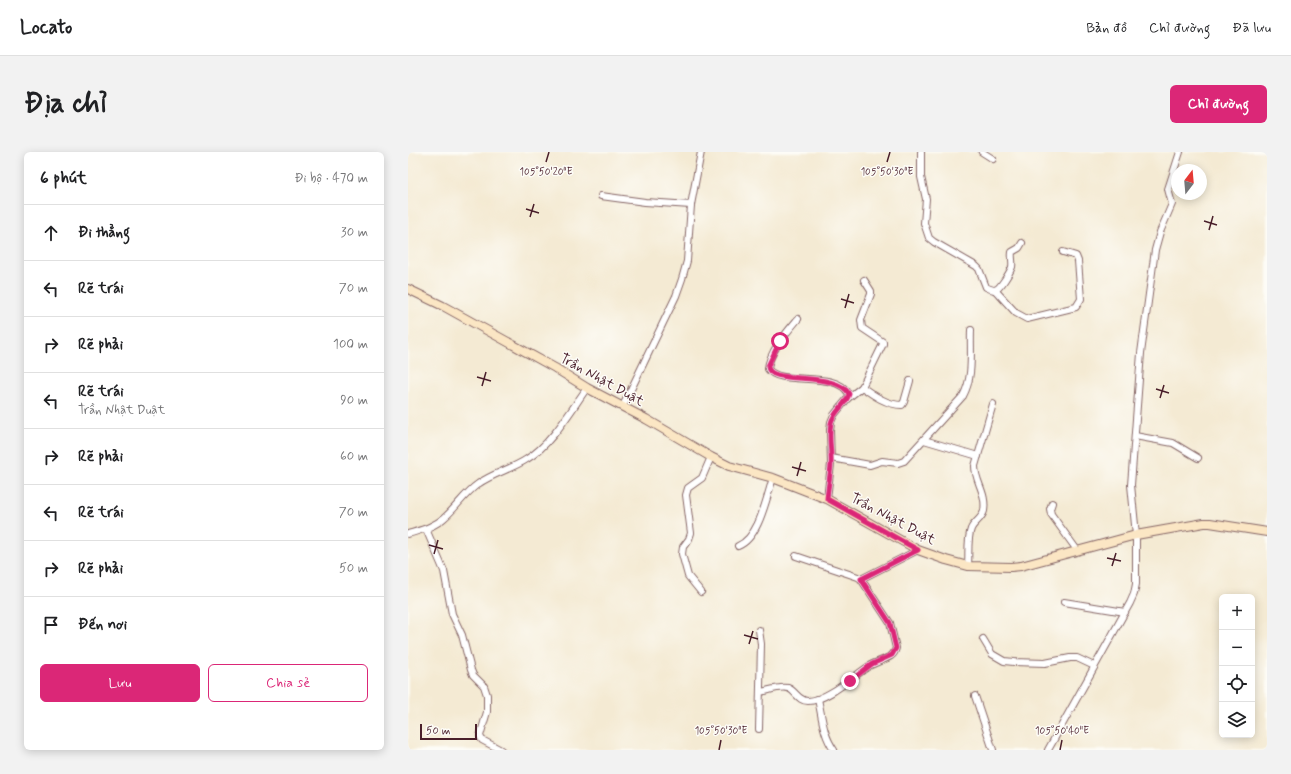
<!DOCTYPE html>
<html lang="vi">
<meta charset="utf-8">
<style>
:root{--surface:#fff;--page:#f2f2f2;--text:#202124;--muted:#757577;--line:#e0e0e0;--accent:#db2777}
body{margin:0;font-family:Mynerve,sans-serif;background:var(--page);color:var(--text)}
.controls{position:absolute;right:12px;bottom:12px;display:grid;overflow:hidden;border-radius:6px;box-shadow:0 2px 10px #0003}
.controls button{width:36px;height:36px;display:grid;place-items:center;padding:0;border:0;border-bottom:1px solid var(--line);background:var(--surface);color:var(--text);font:20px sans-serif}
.compass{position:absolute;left:763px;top:12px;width:36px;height:36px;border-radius:50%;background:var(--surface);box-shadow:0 2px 10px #0003;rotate:16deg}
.scale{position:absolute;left:12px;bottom:10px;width:57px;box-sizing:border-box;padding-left:4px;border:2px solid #4a1f2b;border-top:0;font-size:11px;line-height:14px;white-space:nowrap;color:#4a1f2b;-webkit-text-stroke:3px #fdfcf7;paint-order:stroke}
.stop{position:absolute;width:12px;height:12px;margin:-9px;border:3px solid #db2777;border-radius:50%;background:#fff}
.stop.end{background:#db2777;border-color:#fff;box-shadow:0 1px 4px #0008}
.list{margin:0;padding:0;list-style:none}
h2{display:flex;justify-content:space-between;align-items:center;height:52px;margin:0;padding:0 16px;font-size:17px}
h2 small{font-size:13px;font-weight:400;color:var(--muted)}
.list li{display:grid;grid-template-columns:26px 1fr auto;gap:12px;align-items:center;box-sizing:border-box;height:56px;padding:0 16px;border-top:1px solid var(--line)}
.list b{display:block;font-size:15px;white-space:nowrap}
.list p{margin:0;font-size:13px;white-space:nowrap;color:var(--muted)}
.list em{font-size:13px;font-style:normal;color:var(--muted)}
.actions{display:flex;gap:8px;padding:12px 16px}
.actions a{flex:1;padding:9px 0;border:1px solid var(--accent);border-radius:6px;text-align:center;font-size:14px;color:var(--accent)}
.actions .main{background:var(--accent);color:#fff}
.icon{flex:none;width:22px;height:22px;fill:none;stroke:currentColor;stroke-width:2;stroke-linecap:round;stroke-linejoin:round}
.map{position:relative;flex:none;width:859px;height:598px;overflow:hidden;border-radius:6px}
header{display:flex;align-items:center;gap:24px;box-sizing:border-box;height:56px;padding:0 20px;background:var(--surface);border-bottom:1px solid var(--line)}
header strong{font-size:19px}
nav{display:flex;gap:22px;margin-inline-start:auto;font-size:14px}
.intro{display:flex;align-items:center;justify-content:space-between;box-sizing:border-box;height:96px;padding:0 24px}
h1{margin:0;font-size:28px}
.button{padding:10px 18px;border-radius:6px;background:var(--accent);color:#fff;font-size:14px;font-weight:700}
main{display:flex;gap:24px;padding:0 24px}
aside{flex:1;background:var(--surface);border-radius:6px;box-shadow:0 2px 10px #0003}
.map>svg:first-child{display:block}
</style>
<header>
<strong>Locato</strong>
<nav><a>Bản đồ</a><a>Chỉ đường</a><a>Đã lưu</a></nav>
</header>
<div class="intro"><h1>Địa chỉ</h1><a class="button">Chỉ đường</a></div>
<main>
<aside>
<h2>6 phút<small>Đi bộ · 470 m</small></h2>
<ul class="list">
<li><svg class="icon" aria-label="ahead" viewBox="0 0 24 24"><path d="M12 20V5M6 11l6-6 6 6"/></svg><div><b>Đi thẳng</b></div><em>30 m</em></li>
<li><svg class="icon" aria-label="left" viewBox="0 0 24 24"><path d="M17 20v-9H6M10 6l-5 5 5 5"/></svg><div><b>Rẽ trái</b></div><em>70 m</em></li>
<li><svg class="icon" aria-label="right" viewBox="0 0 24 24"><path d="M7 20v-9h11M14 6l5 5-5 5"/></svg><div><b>Rẽ phải</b></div><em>100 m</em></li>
<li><svg class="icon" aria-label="left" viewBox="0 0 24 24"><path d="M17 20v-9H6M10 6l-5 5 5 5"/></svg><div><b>Rẽ trái</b><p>Trần Nhật Duật</p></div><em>90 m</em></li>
<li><svg class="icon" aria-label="right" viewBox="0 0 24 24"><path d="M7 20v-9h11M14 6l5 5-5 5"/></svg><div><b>Rẽ phải</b></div><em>60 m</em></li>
<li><svg class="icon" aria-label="left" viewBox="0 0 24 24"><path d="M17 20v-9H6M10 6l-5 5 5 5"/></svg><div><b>Rẽ trái</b></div><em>70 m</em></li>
<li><svg class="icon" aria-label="right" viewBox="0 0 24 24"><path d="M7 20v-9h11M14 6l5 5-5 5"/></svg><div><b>Rẽ phải</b></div><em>50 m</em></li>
<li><svg class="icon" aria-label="arrive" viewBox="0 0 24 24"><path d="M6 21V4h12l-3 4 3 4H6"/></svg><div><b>Đến nơi</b></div></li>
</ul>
<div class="actions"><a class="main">Lưu</a><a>Chia sẻ</a></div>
</aside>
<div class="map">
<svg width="859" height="598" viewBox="0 0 859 598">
<rect width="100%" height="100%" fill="#fdfcf7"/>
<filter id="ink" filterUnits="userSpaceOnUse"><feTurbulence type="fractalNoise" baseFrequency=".025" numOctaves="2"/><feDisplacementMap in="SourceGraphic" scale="8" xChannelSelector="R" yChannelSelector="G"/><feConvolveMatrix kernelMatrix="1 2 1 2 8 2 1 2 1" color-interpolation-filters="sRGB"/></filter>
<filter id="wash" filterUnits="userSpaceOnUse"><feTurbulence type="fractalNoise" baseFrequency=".012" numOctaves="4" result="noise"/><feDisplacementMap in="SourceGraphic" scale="16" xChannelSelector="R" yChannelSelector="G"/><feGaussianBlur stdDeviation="0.9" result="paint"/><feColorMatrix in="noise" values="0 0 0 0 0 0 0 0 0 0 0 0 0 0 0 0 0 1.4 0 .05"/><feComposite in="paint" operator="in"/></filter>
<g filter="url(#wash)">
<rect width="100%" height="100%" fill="#f4ead3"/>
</g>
<g filter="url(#ink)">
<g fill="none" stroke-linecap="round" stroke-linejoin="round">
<defs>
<g id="street">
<path d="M513,0v25l5,22 -2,24 5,15 5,4 42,24 3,3 7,18c2,1 6,3 9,3 5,-1 15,-18 17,-23 1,-5 -1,-10 0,-15l7,-4 3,-5"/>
<polyline points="574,0 585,7"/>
<polyline points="193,44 237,50 283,53"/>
<polyline points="587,138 608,161 619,167 668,155 673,147 670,109 668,104 655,100"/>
<path d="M390,167c-11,13 -29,33 -30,50 12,18 68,0 81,25l-1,4"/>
<path d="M454,235c11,8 25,18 40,18l2,-3 6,-21"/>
<polyline points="215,254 268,144 274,127 279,109 283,53 293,0"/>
<polyline points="727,284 765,291 790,306"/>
<polyline points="516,288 570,304"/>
<path d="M423,306l39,7 12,-4 16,2 6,-2 59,-65c11,-20 7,-44 8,-66"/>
<polyline points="419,347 423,312 422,278 423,270 426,263 440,246 454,235 475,192 475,190 454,176 453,168 463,142 463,139 456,128"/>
<polyline points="644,351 642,357 643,362 669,398"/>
<polyline points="18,377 36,419 44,462 54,483 63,518 65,523 76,534 79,543 79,560 72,584 74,588 93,598"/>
<path d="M0,382c13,-4 26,-7 36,-16 12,-10 21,-25 34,-34 15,-11 34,-15 49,-25 24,-14 44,-49 60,-71"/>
<path d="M330,394c21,-8 28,-47 35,-68"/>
<path d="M560,414c1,-12 -1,-27 3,-37 3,-7 11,-10 13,-18 3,-18 -9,-29 -9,-45l18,-62"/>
<polyline points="453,427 510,398"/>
<polyline points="293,440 280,424 274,402 275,395 281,387 283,381 278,343 280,336 294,326 303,305"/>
<polyline points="656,450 717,460"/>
<polyline points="575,487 584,502 596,509 606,510 637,511 662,506 669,506 686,514"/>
<path d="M352,540c8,-1 19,-6 28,-4 8,3 10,13 20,13 18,0 46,-25 61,-35 7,-4 15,-6 22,-10 3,-2 4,-4 5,-8l-6,-25 -29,-44 -3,-2 -62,-21"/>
<polyline points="567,544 585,598"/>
<path d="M410,547c4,18 5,36 16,51"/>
<polyline points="351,577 353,492 351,478"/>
<polyline points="640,598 722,451 726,442 728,432 728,383 723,333 733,201 747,98 752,80 764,52 760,37 761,34 772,0"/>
</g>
<polyline id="secondary" points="0,137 35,154 147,216 179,236 238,267 303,305 321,314 365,326 419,347 510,398 538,408 560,414 603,415 613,414 728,383 796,371 802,371 859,380"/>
</defs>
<use href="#street" stroke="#866666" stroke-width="8"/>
<use href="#secondary" stroke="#866666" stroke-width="10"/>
<use href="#street" stroke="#fff" stroke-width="6"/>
<use href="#secondary" stroke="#fbe6c4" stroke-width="8"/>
</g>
</g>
<g fill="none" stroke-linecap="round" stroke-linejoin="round" filter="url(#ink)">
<path stroke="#db2777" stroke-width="5" d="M372,189l-12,25c-1,20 69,4 81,28 -3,11 -15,17 -18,29 -3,14 1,28 0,42 -1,11 -3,23 -4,34l91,51 -57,29 29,44 6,25 -4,7 -20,9 -22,17"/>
</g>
<path fill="none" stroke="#4a1f2b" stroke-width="1.5" d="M138,10l3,-10M479,10l3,-10M118,57l13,4M122,65l4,-13M796,69l13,4M801,78l4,-14M433,147l13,4M437,156l4,-14M69,225l14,4M74,234l4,-14M748,237l13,4M752,246l4,-13M384,315l14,4M389,324l4,-14M21,393l14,4M26,402l4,-14M699,406l14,3M704,414l4,-13M336,483l14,4M341,492l4,-13M311,598l2,-10M652,598l2,-10"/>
<g text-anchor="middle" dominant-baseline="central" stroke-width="3" stroke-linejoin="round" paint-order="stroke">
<g font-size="14" fill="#4a1f2b" stroke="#fdfcf7">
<text transform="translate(194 228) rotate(29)">Trần Nhật Duật</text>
<text transform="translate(485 367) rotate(28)">Trần Nhật Duật</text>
</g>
</g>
<g font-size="10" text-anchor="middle" fill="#4a1f2b" stroke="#fdfcf7" stroke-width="3" stroke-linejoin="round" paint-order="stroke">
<text x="138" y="23">105°50'20"E</text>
<text x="479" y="23">105°50'30"E</text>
<text x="313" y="582">105°50'30"E</text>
<text x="654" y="582">105°50'40"E</text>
</g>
</svg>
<div class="controls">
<button>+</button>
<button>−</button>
<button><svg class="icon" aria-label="locate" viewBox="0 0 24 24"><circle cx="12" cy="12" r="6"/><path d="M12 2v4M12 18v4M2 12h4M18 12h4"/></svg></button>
<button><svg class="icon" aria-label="layers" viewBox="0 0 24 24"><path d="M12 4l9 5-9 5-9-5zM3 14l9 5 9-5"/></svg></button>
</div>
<svg class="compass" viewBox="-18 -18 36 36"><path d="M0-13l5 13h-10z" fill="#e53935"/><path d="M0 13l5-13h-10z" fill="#757577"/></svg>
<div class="scale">50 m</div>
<div class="stop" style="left:372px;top:189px"></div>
<div class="stop end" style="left:442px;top:529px"></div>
</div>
</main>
